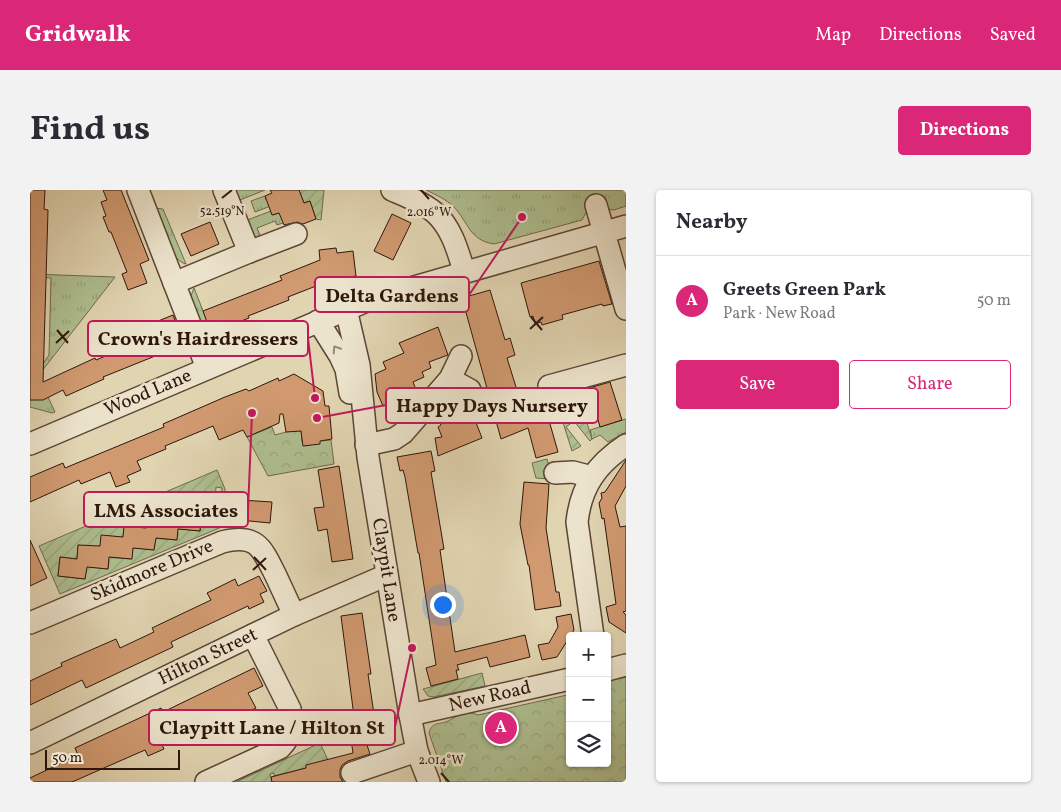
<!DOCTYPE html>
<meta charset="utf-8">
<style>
:root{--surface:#fff;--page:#f2f2f3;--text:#2b2b33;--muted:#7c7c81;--line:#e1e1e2;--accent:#db2777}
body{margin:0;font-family:Vollkorn,serif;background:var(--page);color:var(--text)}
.controls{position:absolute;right:15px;bottom:15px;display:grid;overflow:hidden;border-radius:5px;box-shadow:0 1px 4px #0004}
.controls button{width:45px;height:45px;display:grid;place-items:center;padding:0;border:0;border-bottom:1px solid var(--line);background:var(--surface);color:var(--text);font:25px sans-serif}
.scale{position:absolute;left:15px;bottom:12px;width:135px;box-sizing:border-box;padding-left:5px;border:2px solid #2e160c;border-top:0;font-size:14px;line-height:18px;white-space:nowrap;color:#2e160c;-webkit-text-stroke:4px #ece3cc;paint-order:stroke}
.you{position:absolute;left:412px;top:414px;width:18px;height:18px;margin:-12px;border:4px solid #fff;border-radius:50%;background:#1a73e8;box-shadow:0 0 0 8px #1a73e833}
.badge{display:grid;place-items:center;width:32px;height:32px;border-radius:50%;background:var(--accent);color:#fff;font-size:16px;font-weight:700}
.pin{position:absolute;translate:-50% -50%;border:2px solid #fff;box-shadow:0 1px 5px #0006}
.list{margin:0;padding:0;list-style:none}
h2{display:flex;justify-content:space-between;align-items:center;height:65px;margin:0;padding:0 20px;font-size:21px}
h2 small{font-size:16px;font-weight:400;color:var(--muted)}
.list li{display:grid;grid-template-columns:32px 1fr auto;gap:15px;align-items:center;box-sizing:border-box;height:90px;padding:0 20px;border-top:1px solid var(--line)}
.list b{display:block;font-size:19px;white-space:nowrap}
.list p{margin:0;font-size:16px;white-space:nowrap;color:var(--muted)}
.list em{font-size:16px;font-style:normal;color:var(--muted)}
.actions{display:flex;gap:10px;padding:15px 20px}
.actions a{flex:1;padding:11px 0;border:1px solid var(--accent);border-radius:5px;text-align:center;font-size:18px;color:var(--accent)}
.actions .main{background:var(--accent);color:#fff}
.icon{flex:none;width:28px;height:28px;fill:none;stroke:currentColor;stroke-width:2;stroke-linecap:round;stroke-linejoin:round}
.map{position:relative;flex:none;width:596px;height:592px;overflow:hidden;border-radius:5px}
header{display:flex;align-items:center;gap:30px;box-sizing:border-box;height:70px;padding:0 25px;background:var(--accent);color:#fff}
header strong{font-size:24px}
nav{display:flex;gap:28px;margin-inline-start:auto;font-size:18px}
.intro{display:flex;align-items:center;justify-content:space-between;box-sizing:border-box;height:120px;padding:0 30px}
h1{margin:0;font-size:35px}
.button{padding:12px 22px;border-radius:5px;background:var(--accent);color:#fff;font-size:18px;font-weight:700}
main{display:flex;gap:30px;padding:0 30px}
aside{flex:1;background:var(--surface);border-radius:5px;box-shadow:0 1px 4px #0004}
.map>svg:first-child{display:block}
</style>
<header>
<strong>Gridwalk</strong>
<nav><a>Map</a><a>Directions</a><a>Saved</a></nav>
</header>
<div class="intro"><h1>Find us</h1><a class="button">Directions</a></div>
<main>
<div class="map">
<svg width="596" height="592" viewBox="0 0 596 592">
<defs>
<pattern id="grass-tufts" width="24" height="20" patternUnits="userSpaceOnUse" patternTransform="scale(1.25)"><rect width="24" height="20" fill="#aebe8f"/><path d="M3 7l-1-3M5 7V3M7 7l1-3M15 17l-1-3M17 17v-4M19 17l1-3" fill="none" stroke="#96a37a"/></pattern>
<pattern id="forest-crowns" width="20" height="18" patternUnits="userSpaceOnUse" patternTransform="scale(1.25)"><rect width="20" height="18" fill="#aebe8f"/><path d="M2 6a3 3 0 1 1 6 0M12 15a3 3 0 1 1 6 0" fill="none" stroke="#96a37a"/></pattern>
<pattern id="garden-furrows" width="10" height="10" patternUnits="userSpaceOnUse" patternTransform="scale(1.25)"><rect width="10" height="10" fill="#aebe8f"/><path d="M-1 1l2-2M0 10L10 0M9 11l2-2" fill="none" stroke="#96a37a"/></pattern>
</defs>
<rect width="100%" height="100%" fill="#e1d4b1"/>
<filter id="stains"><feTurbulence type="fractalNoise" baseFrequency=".004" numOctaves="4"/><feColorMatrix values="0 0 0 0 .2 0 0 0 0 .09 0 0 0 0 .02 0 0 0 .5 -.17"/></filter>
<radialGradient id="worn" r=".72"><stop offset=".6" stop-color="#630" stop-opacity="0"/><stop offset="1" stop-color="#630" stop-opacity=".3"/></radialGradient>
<g fill="url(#grass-tufts)" stroke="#6e6a4e">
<polygon points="200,0 235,0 205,12"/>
<path d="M396,0h200v16l-12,4 -25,-3 -7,13 -88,24c-25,-4 -25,-21 -40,-37 -8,-8 -18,-12 -28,-17z"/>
<polygon points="235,6 236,10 246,14 225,22 221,11"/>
<path d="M125,18l8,1 23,55c-16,-3 -26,-41 -31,-56z"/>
<polygon points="241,21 243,25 254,21 259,31 247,35 245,31 227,38 232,50 221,46 212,32"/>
<polygon points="0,84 85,87 12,181 8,181 19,165 21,88 0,87"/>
<polygon points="164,98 185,151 179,153 160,108"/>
<polygon points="18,207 25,222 22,223 0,217 0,210"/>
<polygon points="596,229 596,242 578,252 570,245 562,249 560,240"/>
<polygon points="517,269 520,279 519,289 506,288 502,273"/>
</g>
<g fill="url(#forest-crowns)" stroke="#6e6a4e">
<polygon points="242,237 245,245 271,238 272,252 276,256 290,251 301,250 304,274 238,286 217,247"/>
<path d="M596,486v106h-180l-17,-49c3,-12 11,-8 19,-12 11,-6 18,-11 30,-6l89,-20 3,-3v71h37v-83z"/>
</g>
<g fill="url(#garden-furrows)" stroke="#6e6a4e" fill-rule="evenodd">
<polygon points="269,0 294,0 291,30 286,29 280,11 274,13"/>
<polygon points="546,198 562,249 560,251 544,231 536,237 551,256 542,261 524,204"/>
<path d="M187,280l8,19 -3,38 -162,67 -21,-48zM186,297l6,1 -3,32 -22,-2 -1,5 5,1 -1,7 -26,-3 -1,5h5l-1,7 -26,-2 4,5 -1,7 -26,-3 4,5 -1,7 -26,-2 -1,4 5,1 -1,7 -26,-3 4,6 -1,7 -27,-3 2,-19 17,2 1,-14 22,4 23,-9 2,-14h4v2l17,2 1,-14 22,5 1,-14h5v2l17,2 23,-10z"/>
<polygon points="452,483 455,496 403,507 398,506 393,499"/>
<polygon points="290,553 298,570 276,578 244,586 244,583 240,584 242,592 206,592"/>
</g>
<g fill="#d09970" stroke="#2e160c">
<polygon points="0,0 15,0 14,19 18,20 13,192 65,168 66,170 99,156 96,150 108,145 106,140 143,125 153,151 144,155 145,158 73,187 74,189 36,206 33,200 13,210 0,210"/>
<polygon points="73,0 91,0 119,70 110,74 117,93 98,100 92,84 97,82 81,42 79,42 73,27 76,26 71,12 77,10"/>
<polygon points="240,0 269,0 274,13 280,11 286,29 273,34 267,32 254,35 249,23 242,25 235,6 242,3"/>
<polygon points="362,24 381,33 363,70 344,61"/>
<polygon points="180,32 189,54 161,66 151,44"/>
<polygon points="306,58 307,63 323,61 326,86 284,92 286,96 258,107 259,110 218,126 219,128 181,143 173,121 252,90 250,86 290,70 289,60"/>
<polygon points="569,71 582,114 573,116 572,114 532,125 533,129 512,135 511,132 505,134 503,126 500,127 491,93"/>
<polygon points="460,100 475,150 480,148 485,165 477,168 490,210 510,204 512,206 528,262 506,268 498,238 471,249 432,108"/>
<polygon points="408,137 418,165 399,172 401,178 392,182 394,187 383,192 387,202 353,216 347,202 345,184 356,179 353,172 374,163 369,153"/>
<polygon points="264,184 293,201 295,216 299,216 302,249 290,251 290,254 273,256 271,241 256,242 253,224 250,224 249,233 217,247 213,240 189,250 183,236 135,256 136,259 107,271 111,280 97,286 100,292 86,297 80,282 51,294 49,290 0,312 0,287 33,273 35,278 134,237 133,234 195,207 216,199 219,201 248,188 249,191"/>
<polygon points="580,192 592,230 570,237 559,198"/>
<polygon points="432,219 436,228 443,225 452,248 408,266 405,248 412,247 408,237 411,235 408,229"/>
<polygon points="401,261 405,281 401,282 414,359 410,360 425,462 495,445 500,467 460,477 457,467 427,475 429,480 426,480 428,489 401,496 396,478 406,475 389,363 388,363 375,287 373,280 370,281 367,267"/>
<polygon points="596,270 596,296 585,316 590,337 596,336 596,421 593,422 596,425 596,443 579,432 576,417 586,414 574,328 572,329 569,313 572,308 571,303 575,302"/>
<polygon points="309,276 323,369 302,372 297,339 288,341 284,318 294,317 288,280"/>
<polygon points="494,292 519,294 516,338 526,402 529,402 531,416 505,420 499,375 498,375 490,334"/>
<polygon points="163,307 242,312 240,333 189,328 189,330 171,329 170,341 148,339 147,350 126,348 124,360 103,358 102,369 79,367 78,379 57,377 55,389 28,386 30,367 47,369 48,355 70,356 71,345 93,347 94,336 116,338 117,326 139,328 140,317 162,319"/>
<polygon points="0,350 17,388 0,396"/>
<polygon points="229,386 237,401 230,404 234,412 219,419 218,416 141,452 143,457 56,498 52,490 0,515 0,491 32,476 31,473 86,449 90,458 124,442 122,438 181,410 177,403 205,389 208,396"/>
<polygon points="332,423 341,484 338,484 348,551 336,552 340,564 318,571 312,575 310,580 310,587 313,592 242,592 241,587 276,578 276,575 323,563 320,543 326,542 311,426"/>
<polygon points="541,424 544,440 527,467 512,470 508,455 519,453 528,437 526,427"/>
<polygon points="224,478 233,496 218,503 226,518 184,538 181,531 132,555 134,559 118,566 115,560 42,592 0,592 0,588 48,565 45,558 131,518 133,522"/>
</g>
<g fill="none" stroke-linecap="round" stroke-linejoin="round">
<defs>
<g id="minor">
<polyline points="108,0 177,178"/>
<polyline points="194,0 219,62"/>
<path d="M362,0c14,6 30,12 42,22 17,14 24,39 30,59"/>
<polyline points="566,15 596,119"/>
<polyline points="144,93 219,62 266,44"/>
<polyline points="316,119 329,175 338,267 380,525 387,561 399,592"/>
<polyline points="288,131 310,166 316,179 320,203"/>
<polyline points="420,189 440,200"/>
<polyline points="519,196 596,175"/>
<polyline points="0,254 339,110 596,36"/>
<polyline points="336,255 364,249 373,243 420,189 431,166"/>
<polyline points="525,283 543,282 562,287"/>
<path d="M0,433l192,-81c35,-9 40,6 54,34 6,13 12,26 18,39"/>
<path d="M563,446l-16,-114c4,-36 20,-58 49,-77"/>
<polyline points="577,480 596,475"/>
<polyline points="380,525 540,489"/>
<polyline points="0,553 264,425 357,385"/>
<polyline points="322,583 387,561"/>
<path d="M176,592l74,-34c13,-14 14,-20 10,-39l-37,-74"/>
</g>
</defs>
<use href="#minor" stroke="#5b4635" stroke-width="24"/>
<use href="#minor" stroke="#ece3cc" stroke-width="21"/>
</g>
<defs><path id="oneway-chevron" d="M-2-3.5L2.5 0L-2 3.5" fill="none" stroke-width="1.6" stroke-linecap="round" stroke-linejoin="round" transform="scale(1.25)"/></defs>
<use stroke="#968776" href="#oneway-chevron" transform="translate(306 159) rotate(-123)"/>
<path fill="none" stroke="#2e160c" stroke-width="2" d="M391,0l8,9M192,8l10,-8M501,127l11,13M500,139l13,-12M27,140l11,13M26,153l13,-12M224,367l12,13M223,380l13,-12M411,583l8,9"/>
<g text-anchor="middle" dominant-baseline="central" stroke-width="5" stroke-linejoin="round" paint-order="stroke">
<g font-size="19" fill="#2e160c" stroke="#ece3cc">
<text transform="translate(118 203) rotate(-23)">Wood Lane</text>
<text transform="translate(356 380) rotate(81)">Claypit Lane</text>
<text transform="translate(122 381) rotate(-23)">Skidmore Drive</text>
<text transform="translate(178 467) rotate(-26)">Hilton Street</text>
<text transform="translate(460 507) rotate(-13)">New Road</text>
</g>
</g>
<g font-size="12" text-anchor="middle" fill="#2e160c" stroke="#ece3cc" stroke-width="5" stroke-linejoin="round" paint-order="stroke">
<text x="192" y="25">52.519°N</text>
<text x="399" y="26">2.016°W</text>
<text x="411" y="574">2.014°W</text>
</g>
<path fill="none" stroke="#c2185b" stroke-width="2" d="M492 27L439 105M285 208L278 148M287 228L356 215M222 223L218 320M382 458L365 537"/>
<g fill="#c2185b" stroke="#ece3cc" stroke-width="2">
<circle cx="492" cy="27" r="5"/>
<circle cx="285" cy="208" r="5"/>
<circle cx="287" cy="228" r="5"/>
<circle cx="222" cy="223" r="5"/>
<circle cx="382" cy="458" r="5"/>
</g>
<g fill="#ece3cc" stroke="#c2185b" stroke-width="2">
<rect x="285" y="87" width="154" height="35" rx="5"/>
<rect x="58" y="131" width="220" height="35" rx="5"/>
<rect x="356" y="198" width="212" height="35" rx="5"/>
<rect x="54" y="302" width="164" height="35" rx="5"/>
<rect x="119" y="520" width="246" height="35" rx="5"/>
</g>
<g font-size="20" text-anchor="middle" font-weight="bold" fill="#2e160c">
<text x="362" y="112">Delta Gardens</text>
<text x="168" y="155">Crown's Hairdressers</text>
<text x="462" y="222">Happy Days Nursery</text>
<text x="136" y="327">LMS Associates</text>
<text x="242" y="544">Claypitt Lane / Hilton St</text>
</g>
<rect width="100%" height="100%" filter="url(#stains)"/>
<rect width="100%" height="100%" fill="url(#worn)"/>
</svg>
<div class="controls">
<button>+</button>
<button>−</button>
<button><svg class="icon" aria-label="layers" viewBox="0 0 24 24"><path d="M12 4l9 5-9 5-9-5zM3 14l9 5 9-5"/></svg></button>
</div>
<div class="scale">50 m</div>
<div class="you"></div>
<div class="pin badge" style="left:471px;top:538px">A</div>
</div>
<aside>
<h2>Nearby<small></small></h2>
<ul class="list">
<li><span class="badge">A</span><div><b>Greets Green Park</b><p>Park · New Road</p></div><em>50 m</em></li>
</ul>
<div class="actions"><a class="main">Save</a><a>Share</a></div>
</aside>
</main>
